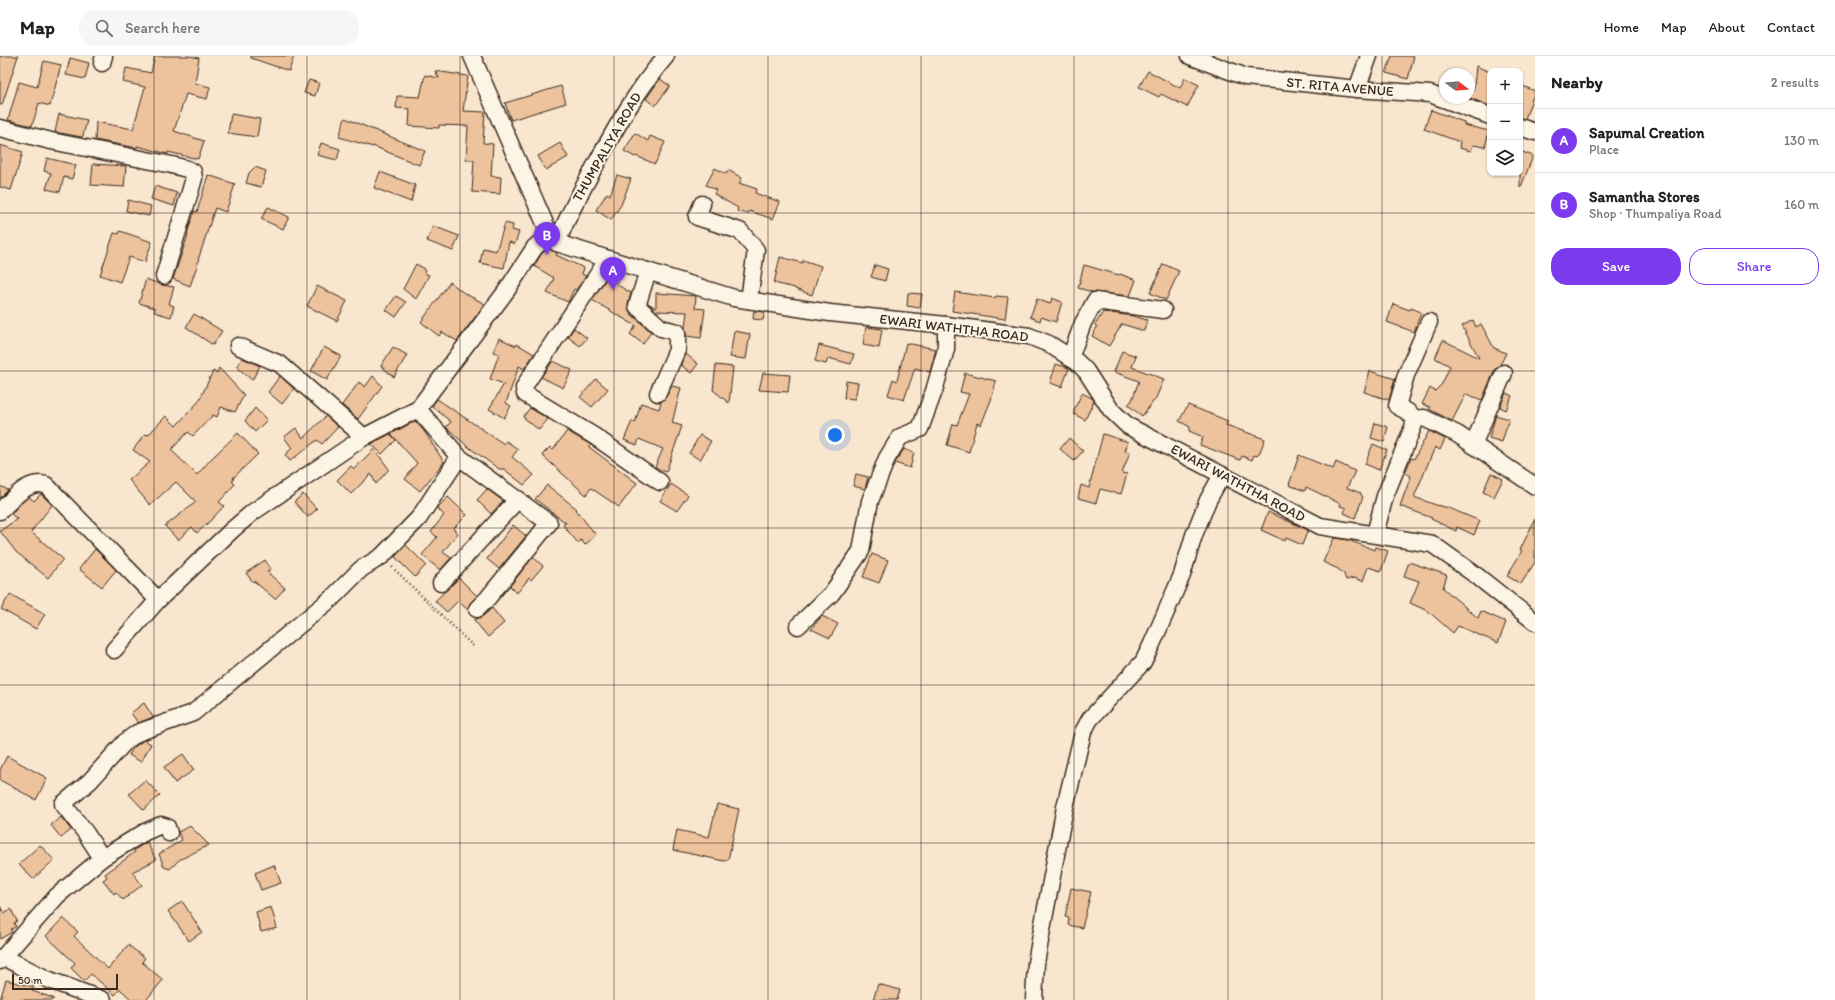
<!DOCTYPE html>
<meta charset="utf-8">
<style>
:root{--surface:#fff;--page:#f6f6f6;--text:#202124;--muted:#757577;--line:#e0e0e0;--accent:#7c3aed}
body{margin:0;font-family:Itim,sans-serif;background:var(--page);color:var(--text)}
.controls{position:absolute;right:12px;top:12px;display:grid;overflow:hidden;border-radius:8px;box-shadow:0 1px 3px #0004}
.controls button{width:36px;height:36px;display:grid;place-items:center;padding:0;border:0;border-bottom:1px solid var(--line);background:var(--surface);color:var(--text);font:20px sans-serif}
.compass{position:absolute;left:1439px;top:12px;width:36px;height:36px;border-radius:50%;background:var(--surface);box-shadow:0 1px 3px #0004;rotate:106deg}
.scale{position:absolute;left:12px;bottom:10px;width:106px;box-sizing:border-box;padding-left:4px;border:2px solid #3b2a1e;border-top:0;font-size:11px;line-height:14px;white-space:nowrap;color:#3b2a1e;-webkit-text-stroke:3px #fcf5e5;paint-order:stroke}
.you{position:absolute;left:835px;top:379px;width:14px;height:14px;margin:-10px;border:3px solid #fff;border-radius:50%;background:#1a73e8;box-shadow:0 0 0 6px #1a73e833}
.badge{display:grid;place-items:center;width:26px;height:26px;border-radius:50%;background:var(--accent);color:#fff;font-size:13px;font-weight:700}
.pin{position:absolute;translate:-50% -33px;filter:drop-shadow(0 1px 2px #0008)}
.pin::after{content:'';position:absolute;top:21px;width:14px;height:12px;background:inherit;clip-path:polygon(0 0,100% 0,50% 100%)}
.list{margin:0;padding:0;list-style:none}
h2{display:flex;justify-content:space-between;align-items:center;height:52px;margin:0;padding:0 16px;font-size:17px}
h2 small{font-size:13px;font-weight:400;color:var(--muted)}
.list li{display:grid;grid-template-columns:26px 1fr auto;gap:12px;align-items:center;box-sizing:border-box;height:64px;padding:0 16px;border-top:1px solid var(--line)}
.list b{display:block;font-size:15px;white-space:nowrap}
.list p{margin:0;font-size:13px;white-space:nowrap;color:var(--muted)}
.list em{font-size:13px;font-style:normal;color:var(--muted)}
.actions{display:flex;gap:8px;padding:12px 16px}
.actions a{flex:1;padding:9px 0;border:1px solid var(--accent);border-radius:16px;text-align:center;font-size:14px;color:var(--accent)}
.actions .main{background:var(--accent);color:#fff}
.icon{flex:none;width:22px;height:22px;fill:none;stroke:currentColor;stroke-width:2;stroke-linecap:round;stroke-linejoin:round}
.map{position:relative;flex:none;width:1535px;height:944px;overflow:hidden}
header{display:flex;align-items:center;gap:24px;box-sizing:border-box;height:56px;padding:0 20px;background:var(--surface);border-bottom:1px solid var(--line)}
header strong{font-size:19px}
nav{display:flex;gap:22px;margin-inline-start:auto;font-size:14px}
.search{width:280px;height:36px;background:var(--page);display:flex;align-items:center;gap:10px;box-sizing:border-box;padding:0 14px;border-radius:16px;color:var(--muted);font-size:15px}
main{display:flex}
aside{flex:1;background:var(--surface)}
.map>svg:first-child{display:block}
</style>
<header>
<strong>Map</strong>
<div class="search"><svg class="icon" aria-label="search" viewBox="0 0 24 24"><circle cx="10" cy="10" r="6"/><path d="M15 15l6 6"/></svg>Search here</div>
<nav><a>Home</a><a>Map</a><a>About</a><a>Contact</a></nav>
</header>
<main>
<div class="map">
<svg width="1535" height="944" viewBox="0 0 1535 944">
<rect width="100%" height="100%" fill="#f8e6cf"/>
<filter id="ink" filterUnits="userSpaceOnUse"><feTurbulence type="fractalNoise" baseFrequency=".025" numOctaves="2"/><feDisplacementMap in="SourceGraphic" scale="8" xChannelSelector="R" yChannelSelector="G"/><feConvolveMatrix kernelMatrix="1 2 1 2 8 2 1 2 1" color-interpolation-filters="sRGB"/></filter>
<g filter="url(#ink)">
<g fill="#edc39d" stroke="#3b2a1e">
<polygon points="0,0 18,0 2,49 0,49"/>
<polygon points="155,0 189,0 199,2 195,27 210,31 207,43 186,38 174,75 204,85 198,103 168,96 168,98 137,90 137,92 95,84 96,66 133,73 145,31 123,26 126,12 151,17"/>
<polygon points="251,0 294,0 289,15 251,2"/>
<polygon points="1392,0 1414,0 1408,23 1386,17"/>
<polygon points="70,2 89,7 85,23 66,19"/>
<polygon points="44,5 61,9 50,50 39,47 32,70 8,64 19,26 37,31"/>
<polygon points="1476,10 1490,16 1490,50 1470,42 1474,31"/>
<polygon points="435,15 468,20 463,55 485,56 483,87 493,88 491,120 501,121 500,138 472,136 474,104 466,104 468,70 439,69 439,72 409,70 410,53 396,52 397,40 420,41 425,19 439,22"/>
<polygon points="1148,15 1180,32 1185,22 1199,29 1187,51 1161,38 1159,41 1139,31"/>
<polygon points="660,23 670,30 655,50 646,43"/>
<polygon points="309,24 319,27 315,40 304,37"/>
<polygon points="1520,29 1535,35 1525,63 1520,62"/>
<polygon points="561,30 566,47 511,64 505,47"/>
<polygon points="1431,54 1464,66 1464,69 1489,75 1485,91 1473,89 1471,95 1459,92 1460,86 1424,73"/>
<polygon points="59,58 87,64 83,80 82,81 55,76"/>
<polygon points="231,58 260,63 257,81 228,77"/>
<polygon points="345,62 425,95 419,109 373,90 373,91 339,81"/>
<polygon points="635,77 648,85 650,80 665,86 655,108 636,100 635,101 624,95"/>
<polygon points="321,87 340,93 337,104 317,99"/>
<polygon points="560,87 568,101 546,114 538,100"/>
<polygon points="0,89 23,96 11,134 0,131"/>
<polygon points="1520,95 1533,100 1521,131 1520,131"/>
<polygon points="47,102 76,109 72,123 64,121 60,136 46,133 51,117 44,115"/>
<polygon points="93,108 126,110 124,131 91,129"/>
<polygon points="255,111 266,115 261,131 246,127 249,117"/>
<polygon points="715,112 726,118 728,114 742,122 739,127 757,133 755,137 780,146 773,163 749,155 748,158 737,155 738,152 714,138 716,134 706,129"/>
<polygon points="380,116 415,129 411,146 374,132"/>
<polygon points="208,119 235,128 226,156 215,152 198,204 199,204 190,230 173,223 188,179 187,178 194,155 197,156"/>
<polygon points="617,119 631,123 621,149 611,164 596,154 607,137 610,139"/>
<polygon points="155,130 177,137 174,150 151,143"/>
<polygon points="128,144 151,150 149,160 126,155"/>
<polygon points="268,151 289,161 283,173 261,163"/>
<polygon points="505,167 513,169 512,174 519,176 515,188 509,186 504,212 480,207 483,192 496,195"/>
<polygon points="433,170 459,180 453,195 427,185"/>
<polygon points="120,175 152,186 145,206 129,201 120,226 100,219 114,177 119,178"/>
<polygon points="549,192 557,197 556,199 584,212 582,218 586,220 576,234 574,233 568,246 547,237 554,222 534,210 542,197"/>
<polygon points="780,201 803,207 803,204 821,210 812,239 795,233 795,232 774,227"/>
<polygon points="416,208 425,213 424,217 429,219 416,243 403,233"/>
<polygon points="1163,208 1179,215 1166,244 1150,237"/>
<polygon points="875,209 888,213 885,225 871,221"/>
<polygon points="1084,209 1119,219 1120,218 1136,224 1130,240 1092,236 1078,232"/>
<polygon points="612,214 623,218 616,228 631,237 628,248 630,257 651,276 643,288 630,278 636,270 592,244"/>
<polygon points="146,223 162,229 174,231 169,248 174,250 171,261 154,256 155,252 139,247"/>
<polygon points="450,226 464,237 485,248 457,285 442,276 439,280 421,266"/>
<polygon points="317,230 347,245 337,265 307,250"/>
<polygon points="955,236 995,242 996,240 1008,241 1005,263 952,255"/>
<polygon points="656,237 696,240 695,252 705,253 701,282 686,280 685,271 687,256 656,255 648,247 656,252"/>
<polygon points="908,237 922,238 920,252 907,250"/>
<polygon points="396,240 406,246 396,261 386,254"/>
<polygon points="1052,242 1062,246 1056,266 1041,261 1040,265 1030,261 1037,243 1050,248"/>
<polygon points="1393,248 1410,254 1411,252 1421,256 1414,276 1387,266"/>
<polygon points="754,255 765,256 763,264 753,263"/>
<polygon points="1103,256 1133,260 1147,264 1144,275 1122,268 1109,290 1092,280 1097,271 1095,269"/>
<polygon points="194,258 222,275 213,289 186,271"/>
<polygon points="1473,264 1476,271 1481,268 1494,292 1506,297 1500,309 1495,313 1482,344 1466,338 1452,365 1429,353 1430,351 1422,348 1430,332 1435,335 1442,328 1450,310 1435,302 1443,284 1479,302 1462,270"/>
<polygon points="866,271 882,273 879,292 863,289"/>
<polygon points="574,272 587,282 580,290 568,281"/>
<polygon points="734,275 750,278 746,303 730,301"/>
<polygon points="499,282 516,290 517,288 534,298 524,313 519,310 506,347 511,350 504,362 489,353 504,328 490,323 499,298 493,296"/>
<polygon points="906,287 936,293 930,316 915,312 904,344 888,339 893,323 897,325"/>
<polygon points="819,289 854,298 851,308 828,302 826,308 815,305"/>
<polygon points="324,291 341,300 327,324 311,315"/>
<polygon points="393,291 407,299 394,321 381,310"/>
<polygon points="1122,295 1136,300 1132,311 1164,323 1156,342 1142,360 1128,349 1132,344 1139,325 1114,316"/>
<polygon points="686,298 698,308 691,317 681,309"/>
<polygon points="242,302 260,310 252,324 237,311"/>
<polygon points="553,305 572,314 563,332 541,321"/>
<polygon points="1056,308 1069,312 1062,331 1050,327"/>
<polygon points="716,309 733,311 729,347 713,334"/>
<polygon points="219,312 244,339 235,356 221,351 217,361 213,359 193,380 188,376 171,394 197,419 211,403 238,377 258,398 233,422 234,424 232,425 235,428 219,446 224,450 209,466 197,477 192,471 178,484 165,470 196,446 176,426 150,449 129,424 150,406 133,394 145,378 148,379 166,360 176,370 199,345 213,315 217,317"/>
<polygon points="1370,315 1395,323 1389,344 1364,336"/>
<polygon points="763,317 790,319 788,336 759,334"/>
<polygon points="965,317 996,325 991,344 981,369 977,367 969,396 947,389 953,368 957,369 969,338 960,336"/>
<polygon points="280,320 294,333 282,348 268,336"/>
<polygon points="373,320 382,330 358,363 342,349 359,326 365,331"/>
<polygon points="596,323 608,333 592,351 580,341"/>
<polygon points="846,325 858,327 855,343 844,342"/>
<polygon points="672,330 681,332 672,367 682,370 666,416 655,411 663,393 639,383 637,389 624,384 632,365 635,367 641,347 659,353 661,346 666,341"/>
<polygon points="1082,337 1092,342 1094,345 1085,364 1074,358 1074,354"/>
<polygon points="1506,337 1512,340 1506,354 1500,351"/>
<polygon points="437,343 504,388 506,385 518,393 512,401 534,419 524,429 504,413 499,413 467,390 446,371 451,366 432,350"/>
<polygon points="1188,349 1228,365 1226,369 1265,383 1259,398 1257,400 1254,399 1252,404 1242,400 1240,404 1200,389 1203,381 1189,375 1190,371 1179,365"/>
<polygon points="255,352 267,364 255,376 245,365"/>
<polygon points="530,352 548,363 539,374 523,361"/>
<polygon points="1496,359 1509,363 1502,386 1489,382"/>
<polygon points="326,360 338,371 322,388 317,384 290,405 285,399 292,392 284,381 296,372 303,382"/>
<polygon points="415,365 424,375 444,406 420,435 405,423 417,407 391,378"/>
<polygon points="1375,367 1388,371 1384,386 1371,382"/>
<polygon points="567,375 591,389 589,391 637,427 619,451 591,432 586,439 542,399 550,391 553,394"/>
<polygon points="1429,375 1445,383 1440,394 1435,391 1414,441 1436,449 1449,452 1480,465 1474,479 1457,471 1456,475 1431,463 1432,462 1400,450 1411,420 1405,417 1411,402 1414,403"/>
<polygon points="390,378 396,384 382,398 371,388"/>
<polygon points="1103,378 1128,386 1125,395 1130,396 1122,417 1127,418 1121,438 1100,433 1096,447 1078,442 1081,429 1089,432"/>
<polygon points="700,379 711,385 700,404 689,397"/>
<polygon points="1069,382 1083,395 1074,405 1060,393"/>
<polygon points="1373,388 1387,394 1379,414 1365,408"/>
<polygon points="374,393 389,413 376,428 371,418 351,438 337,424 351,410 354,413"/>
<polygon points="904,393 914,397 910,412 895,407"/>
<polygon points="1299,399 1333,413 1336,406 1355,415 1347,432 1361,437 1361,439 1363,441 1355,462 1344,457 1346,452 1340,450 1341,448 1306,431 1305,435 1289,429"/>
<polygon points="1491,417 1503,423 1494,441 1483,436"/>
<polygon points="856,418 868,421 865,433 853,430"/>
<polygon points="671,428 688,439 677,455 660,445"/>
<polygon points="547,429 577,453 576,454 596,479 585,489 581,484 578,487 563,469 566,467 535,443"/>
<polygon points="0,430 8,434 0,442"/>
<polygon points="487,433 503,445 491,458 477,444"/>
<polygon points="41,438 52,449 31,476 63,503 48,522 16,496 0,475 17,463 11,458 21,447 29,441 34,445"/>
<polygon points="303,438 317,453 308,461 294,446"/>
<polygon points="448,441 467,459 453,473 458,477 443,496 451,502 440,514 422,499 437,481 431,476 444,459 437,452"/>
<polygon points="1268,456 1308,474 1302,489 1286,482 1285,485 1261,474"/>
<polygon points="1535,463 1535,506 1521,528 1507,520 1522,495 1520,494"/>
<polygon points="513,469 526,480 499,513 487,503"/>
<polygon points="1334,482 1348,484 1375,494 1376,491 1388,495 1381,515 1368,511 1363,525 1354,522 1346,524 1344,518 1338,513 1323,506"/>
<polygon points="406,489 426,509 415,521 395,501"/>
<polygon points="95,493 116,514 102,531 79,513"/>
<polygon points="872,498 888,504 879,527 863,521"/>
<polygon points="533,501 543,510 531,524 529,522 517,537 510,530"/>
<polygon points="265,504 271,513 267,516 285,532 275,543 254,525 253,526 246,517"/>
<polygon points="1409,506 1447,519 1443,532 1478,562 1481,555 1506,566 1498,587 1458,570 1453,577 1428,555 1410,547 1419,525 1404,520"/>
<polygon points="459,522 477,540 470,547 468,554 458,545 447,556 435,545"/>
<polygon points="10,538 45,558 36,573 1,553"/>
<polygon points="492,552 504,567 488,581 474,564 483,560"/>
<polygon points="822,560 838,568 830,582 811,573"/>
<polygon points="144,647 153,661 138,667 131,657"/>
<polygon points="144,684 151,688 141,706 129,699 133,692"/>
<polygon points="183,698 194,714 175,727 164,711"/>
<polygon points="7,700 47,722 36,744 0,724 0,714"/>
<polygon points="145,724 160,739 144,754 129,738"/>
<polygon points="717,748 739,753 728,804 724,805 673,794 677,774 709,781"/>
<polygon points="61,761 71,774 61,782 51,769"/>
<polygon points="190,770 209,789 179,804 170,813 164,811 159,798 182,784 178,776"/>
<polygon points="147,786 156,804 132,816 142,829 123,844 116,836 114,838 103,824 107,821 105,818 135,796 134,794"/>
<polygon points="40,789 54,804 33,823 19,808"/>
<polygon points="274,809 281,827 261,834 255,817"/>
<polygon points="1071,832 1091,836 1082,872 1068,869 1069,862 1065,861"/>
<polygon points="182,845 202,876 189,885 168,855"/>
<polygon points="0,850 4,857 11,853 17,865 14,867 16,871 11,873 12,876 0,883"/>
<polygon points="271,851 277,872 261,876 256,856"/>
<polygon points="63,862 78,876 74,880 108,913 128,889 145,902 142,906 163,924 146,944 132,944 120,933 115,939 91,918 84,925 71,912 75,907 46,880"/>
<polygon points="6,924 34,931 32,935 53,942 53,944 0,944"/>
<polygon points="878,928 900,934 897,944 873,944"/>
</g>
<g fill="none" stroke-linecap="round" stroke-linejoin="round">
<defs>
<g id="minor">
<polyline points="472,0 550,179 556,186"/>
<polyline points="1190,0 1246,21 1357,33 1430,38 1490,60"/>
<polyline points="102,7 104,0"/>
<polyline points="1357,33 1369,0"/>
<polyline points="1520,71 1535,76"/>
<polyline points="0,72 51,85 172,109 187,113 193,116 194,122 190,136 164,220"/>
<polyline points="702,148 697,161 740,175 756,194 749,244"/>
<polyline points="557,187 734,242 830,257 946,269 1029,280 1049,288 1077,306 1086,315 1111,354 1128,370 1320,470 1432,488 1477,520 1535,566"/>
<path d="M557,187c10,-27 24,-51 38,-77 21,-39 42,-76 71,-110"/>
<polyline points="608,203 527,326 524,332 525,338 594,380 660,426"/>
<polyline points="648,215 637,250 661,272 677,276 677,294 658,337"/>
<polyline points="238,290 280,308 364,381"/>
<polyline points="1070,302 1083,267 1095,245 1163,254"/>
<polyline points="1415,363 1424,362 1457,378 1535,430"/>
<polyline points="1473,389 1504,317"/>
<polyline points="459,401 549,467 487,543 477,553"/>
<path d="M0,455c12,-11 28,-32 46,-26l112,115"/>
<polyline points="1375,478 1385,440 1413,371 1415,363 1408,356 1397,350 1406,319 1429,266"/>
<polyline points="441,527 518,443"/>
<polyline points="798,570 832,537 861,495 870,445 887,402 900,381 920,373 934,335 946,293 946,269"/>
<polyline points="114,594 158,544 232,474 253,456 364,381 418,353 507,234 535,191 550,179"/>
<polyline points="102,802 145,776 161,769 167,771 169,777"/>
<polyline points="3,901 47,923 103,944"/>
<polyline points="0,905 57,840 102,802 85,776 63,748 90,725 125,686 137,677 193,657 332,542 361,513 382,500 419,462 459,401 418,353"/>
<polyline points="1034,944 1036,907 1043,868 1065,751 1083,676 1090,663 1143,606 1152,588 1182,519 1194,479 1208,444 1222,419"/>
</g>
</defs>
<use href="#minor" stroke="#3b2a1e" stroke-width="19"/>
<polyline stroke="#3b2a1e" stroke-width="2.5" stroke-dasharray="1 3" stroke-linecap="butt" points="392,511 473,590"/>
<use href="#minor" stroke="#fcf5e5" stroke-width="16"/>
</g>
</g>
<path fill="none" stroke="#3b2a1e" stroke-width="1" stroke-opacity="0.55" d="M154,0v944M307,0v944M460,0v944M614,0v944M768,0v944M921,0v944M1074,0v944M1228,0v944M1382,0v944M0,157h1535M0,315h1535M0,472h1535M0,629h1535M0,787h1535"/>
<g text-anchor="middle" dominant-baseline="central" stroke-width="4" stroke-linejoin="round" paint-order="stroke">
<g font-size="14" fill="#3b2a1e" stroke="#fcf5e5">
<text transform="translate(1340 31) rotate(5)">ST. RITA AVENUE</text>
<text transform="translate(607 91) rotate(-60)">THUMPALIYA ROAD</text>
<text transform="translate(954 272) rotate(7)">EWARI WATHTHA ROAD</text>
<text transform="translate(1238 427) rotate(28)">EWARI WATHTHA ROAD</text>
</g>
</g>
</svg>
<div class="controls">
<button>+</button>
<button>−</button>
<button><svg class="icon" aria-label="layers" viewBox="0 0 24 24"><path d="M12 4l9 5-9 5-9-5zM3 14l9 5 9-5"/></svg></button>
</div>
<svg class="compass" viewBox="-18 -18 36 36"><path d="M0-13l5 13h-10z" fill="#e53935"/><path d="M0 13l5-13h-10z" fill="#757577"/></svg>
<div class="scale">50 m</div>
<div class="you"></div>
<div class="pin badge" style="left:613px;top:234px">A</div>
<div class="pin badge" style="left:547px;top:199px">B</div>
</div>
<aside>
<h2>Nearby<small>2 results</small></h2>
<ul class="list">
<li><span class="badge">A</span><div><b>Sapumal Creation</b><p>Place</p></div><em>130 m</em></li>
<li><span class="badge">B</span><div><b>Samantha Stores</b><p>Shop · Thumpaliya Road</p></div><em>160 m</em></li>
</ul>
<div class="actions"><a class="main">Save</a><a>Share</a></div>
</aside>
</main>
